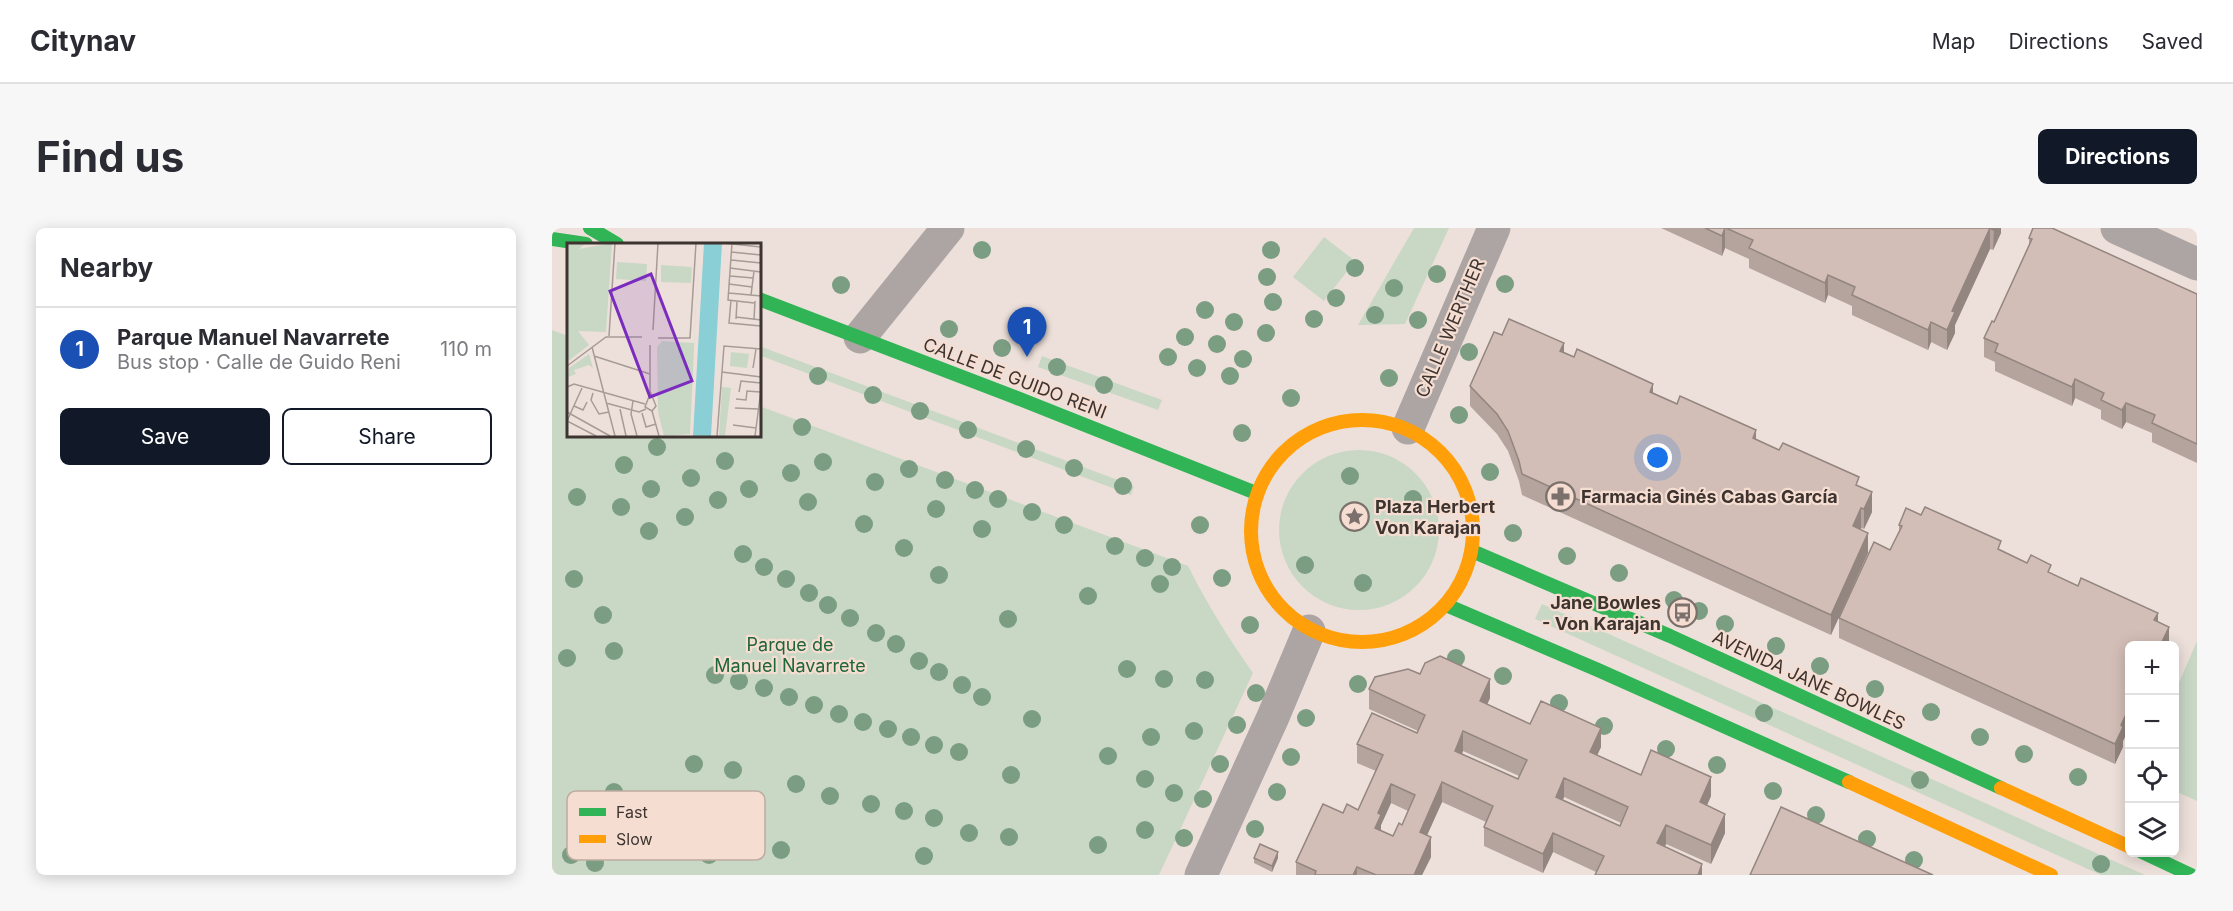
<!DOCTYPE html>
<meta charset="utf-8">
<style>
:root{--surface:#fff;--page:#f7f7f7;--text:#2b2b33;--muted:#7c7c81;--line:#e1e1e2;--accent:#111827}
body{margin:0;font-family:Inter,sans-serif;background:var(--page);color:var(--text)}
.controls{position:absolute;right:18px;bottom:18px;display:grid;overflow:hidden;border-radius:9px;box-shadow:0 3px 15px #0003}
.controls button{width:54px;height:54px;display:grid;place-items:center;padding:0;border:0;border-bottom:2px solid var(--line);background:var(--surface);color:var(--text);font:30px sans-serif}
.you{position:absolute;left:1106px;top:230px;width:21px;height:21px;margin:-15px;border:4px solid #fff;border-radius:50%;background:#1a73e8;box-shadow:0 0 0 9px #1a73e833}
.badge{display:grid;place-items:center;width:39px;height:39px;border-radius:50%;background:var(--accent);color:#fff;font-size:20px;font-weight:700}
.pin{position:absolute;translate:-50% -50px;filter:drop-shadow(0 2px 3px #0008)}
.pin::after{content:'';position:absolute;top:32px;width:21px;height:18px;background:inherit;clip-path:polygon(0 0,100% 0,50% 100%)}
.list{margin:0;padding:0;list-style:none}
h2{display:flex;justify-content:space-between;align-items:center;height:78px;margin:0;padding:0 24px;font-size:26px}
h2 small{font-size:20px;font-weight:400;color:var(--muted)}
.list li{display:grid;grid-template-columns:39px 1fr auto;gap:18px;align-items:center;box-sizing:border-box;height:84px;padding:0 24px;border-top:2px solid var(--line)}
.list b{display:block;font-size:22px;white-space:nowrap}
.list p{margin:0;font-size:20px;white-space:nowrap;color:var(--muted)}
.list em{font-size:20px;font-style:normal;color:var(--muted)}
.actions{display:flex;gap:12px;padding:18px 24px}
.actions a{flex:1;padding:14px 0;border:2px solid var(--accent);border-radius:9px;text-align:center;font-size:21px;color:var(--accent)}
.actions .main{background:var(--accent);color:#fff}
.icon{flex:none;width:33px;height:33px;fill:none;stroke:currentColor;stroke-width:2;stroke-linecap:round;stroke-linejoin:round}
.map{position:relative;flex:none;width:1645px;height:647px;overflow:hidden;border-radius:9px}
header{display:flex;align-items:center;gap:36px;box-sizing:border-box;height:84px;padding:0 30px;background:var(--surface);border-bottom:2px solid var(--line)}
header strong{font-size:28px}
nav{display:flex;gap:33px;margin-inline-start:auto;font-size:21px}
.intro{display:flex;align-items:center;justify-content:space-between;box-sizing:border-box;height:144px;padding:0 36px}
h1{margin:0;font-size:42px}
.button{padding:15px 27px;border-radius:9px;background:var(--accent);color:#fff;font-size:21px;font-weight:700}
main{display:flex;gap:36px;padding:0 36px}
aside{flex:1;background:var(--surface);border-radius:9px;box-shadow:0 3px 15px #0003}
.map>svg:first-child{display:block}
</style>
<header>
<strong>Citynav</strong>
<nav><a>Map</a><a>Directions</a><a>Saved</a></nav>
</header>
<div class="intro"><h1>Find us</h1><a class="button">Directions</a></div>
<main>
<aside>
<h2>Nearby<small></small></h2>
<ul class="list">
<li><span class="badge" style="background:#1a4fb4">1</span><div><b>Parque Manuel Navarrete</b><p>Bus stop · Calle de Guido Reni</p></div><em>110 m</em></li>
</ul>
<div class="actions"><a class="main">Save</a><a>Share</a></div>
</aside>
<div class="map">
<svg width="1645" height="647" viewBox="0 0 1645 647">
<rect width="100%" height="100%" fill="#ede0da"/>
<g fill="#c8d8c5">
<polygon points="862,0 897,0 853,96 806,97"/>
<polygon points="772,9 803,33 772,73 741,49"/>
<path d="M0,102l16,6v99h191v-29l429,160c19,38 41,73 65,107l-94,202h-607z"/>
<polygon points="207,118 582,258 579,267 207,127"/>
<polygon points="490,128 610,172 606,182 486,139"/>
<circle cx="807" cy="302" r="80"/>
<polygon points="990,376 1593,647 1549,647 983,391"/>
<polygon points="1645,413 1645,573 1623,563 1626,550 1622,548 1623,464"/>
</g>
<g fill="none" stroke-linecap="round" stroke-linejoin="round">
<g stroke="#aca5a3" stroke-width="33">
<polyline points="1565,0 1645,36"/>
<polyline points="308,109 396,0"/>
<polyline points="856,200 942,0"/>
<polyline points="649,647 721,489 757,403"/>
</g>
<g stroke="#30b455" stroke-width="14">
<polyline points="38,0 65,16"/>
<polyline points="0,11 34,16"/>
<polyline points="207,71 460,168 704,265"/>
<polyline points="920,323 1118,408 1449,560"/>
<polyline points="894,377 1046,442 1297,554"/>
<polyline points="1590,624 1639,647"/>
</g>
<g stroke="#ff9f0a" stroke-width="14">
<circle cx="810" cy="303" r="111"/>
<polyline points="1297,554 1499,647"/>
<polyline points="1449,560 1578,619"/>
</g>
</g>
<g fill="#7b9d81">
<circle cx="430" cy="22" r="9"/>
<circle cx="719" cy="22" r="9"/>
<circle cx="803" cy="40" r="9"/>
<circle cx="885" cy="46" r="9"/>
<circle cx="715" cy="49" r="9"/>
<circle cx="953" cy="56" r="9"/>
<circle cx="289" cy="57" r="9"/>
<circle cx="842" cy="60" r="9"/>
<circle cx="784" cy="70" r="9"/>
<circle cx="721" cy="74" r="9"/>
<circle cx="653" cy="82" r="9"/>
<circle cx="823" cy="87" r="9"/>
<circle cx="762" cy="91" r="9"/>
<circle cx="866" cy="92" r="9"/>
<circle cx="682" cy="94" r="9"/>
<circle cx="397" cy="101" r="9"/>
<circle cx="714" cy="105" r="9"/>
<circle cx="633" cy="109" r="9"/>
<circle cx="665" cy="116" r="9"/>
<circle cx="450" cy="120" r="9"/>
<circle cx="917" cy="124" r="9"/>
<circle cx="616" cy="129" r="9"/>
<circle cx="691" cy="131" r="9"/>
<circle cx="505" cy="139" r="9"/>
<circle cx="645" cy="140" r="9"/>
<circle cx="266" cy="148" r="9"/>
<circle cx="678" cy="148" r="9"/>
<circle cx="837" cy="150" r="9"/>
<circle cx="552" cy="157" r="9"/>
<circle cx="321" cy="167" r="9"/>
<circle cx="739" cy="170" r="9"/>
<circle cx="368" cy="183" r="9"/>
<circle cx="907" cy="187" r="9"/>
<circle cx="250" cy="199" r="9"/>
<circle cx="416" cy="202" r="9"/>
<circle cx="690" cy="205" r="9"/>
<circle cx="105" cy="219" r="9"/>
<circle cx="474" cy="221" r="9"/>
<circle cx="173" cy="233" r="9"/>
<circle cx="271" cy="234" r="9"/>
<circle cx="72" cy="237" r="9"/>
<circle cx="522" cy="240" r="9"/>
<circle cx="357" cy="241" r="9"/>
<circle cx="938" cy="244" r="9"/>
<circle cx="239" cy="245" r="9"/>
<circle cx="798" cy="248" r="9"/>
<circle cx="139" cy="250" r="9"/>
<circle cx="393" cy="252" r="9"/>
<circle cx="323" cy="254" r="9"/>
<circle cx="571" cy="258" r="9"/>
<circle cx="99" cy="261" r="9"/>
<circle cx="197" cy="261" r="9"/>
<circle cx="423" cy="262" r="9"/>
<circle cx="25" cy="269" r="9"/>
<circle cx="446" cy="271" r="9"/>
<circle cx="861" cy="271" r="9"/>
<circle cx="166" cy="272" r="9"/>
<circle cx="256" cy="274" r="9"/>
<circle cx="69" cy="279" r="9"/>
<circle cx="384" cy="281" r="9"/>
<circle cx="480" cy="284" r="9"/>
<circle cx="133" cy="289" r="9"/>
<circle cx="312" cy="296" r="9"/>
<circle cx="512" cy="297" r="9"/>
<circle cx="648" cy="297" r="9"/>
<circle cx="430" cy="301" r="9"/>
<circle cx="97" cy="303" r="9"/>
<circle cx="961" cy="305" r="9"/>
<circle cx="563" cy="318" r="9"/>
<circle cx="352" cy="320" r="9"/>
<circle cx="191" cy="326" r="9"/>
<circle cx="1015" cy="328" r="9"/>
<circle cx="593" cy="330" r="9"/>
<circle cx="753" cy="337" r="9"/>
<circle cx="212" cy="339" r="9"/>
<circle cx="620" cy="339" r="9"/>
<circle cx="1067" cy="345" r="9"/>
<circle cx="387" cy="347" r="9"/>
<circle cx="670" cy="350" r="9"/>
<circle cx="22" cy="351" r="9"/>
<circle cx="234" cy="351" r="9"/>
<circle cx="811" cy="355" r="9"/>
<circle cx="608" cy="356" r="9"/>
<circle cx="257" cy="365" r="9"/>
<circle cx="536" cy="368" r="9"/>
<circle cx="1122" cy="372" r="9"/>
<circle cx="276" cy="377" r="9"/>
<circle cx="1147" cy="383" r="9"/>
<circle cx="51" cy="387" r="9"/>
<circle cx="298" cy="390" r="9"/>
<circle cx="456" cy="391" r="9"/>
<circle cx="1173" cy="396" r="9"/>
<circle cx="698" cy="397" r="9"/>
<circle cx="324" cy="405" r="9"/>
<circle cx="344" cy="416" r="9"/>
<circle cx="1224" cy="418" r="9"/>
<circle cx="62" cy="423" r="9"/>
<circle cx="15" cy="430" r="9"/>
<circle cx="904" cy="430" r="9"/>
<circle cx="367" cy="433" r="9"/>
<circle cx="1268" cy="438" r="9"/>
<circle cx="575" cy="441" r="9"/>
<circle cx="387" cy="444" r="9"/>
<circle cx="163" cy="447" r="9"/>
<circle cx="951" cy="448" r="9"/>
<circle cx="612" cy="451" r="9"/>
<circle cx="653" cy="452" r="9"/>
<circle cx="187" cy="453" r="9"/>
<circle cx="806" cy="456" r="9"/>
<circle cx="410" cy="457" r="9"/>
<circle cx="212" cy="460" r="9"/>
<circle cx="1323" cy="461" r="9"/>
<circle cx="704" cy="465" r="9"/>
<circle cx="237" cy="469" r="9"/>
<circle cx="430" cy="469" r="9"/>
<circle cx="1007" cy="475" r="9"/>
<circle cx="262" cy="477" r="9"/>
<circle cx="1379" cy="484" r="9"/>
<circle cx="1212" cy="485" r="9"/>
<circle cx="287" cy="486" r="9"/>
<circle cx="754" cy="490" r="9"/>
<circle cx="480" cy="491" r="9"/>
<circle cx="311" cy="494" r="9"/>
<circle cx="685" cy="497" r="9"/>
<circle cx="1052" cy="498" r="9"/>
<circle cx="336" cy="501" r="9"/>
<circle cx="642" cy="503" r="9"/>
<circle cx="359" cy="509" r="9"/>
<circle cx="599" cy="509" r="9"/>
<circle cx="1428" cy="509" r="9"/>
<circle cx="382" cy="517" r="9"/>
<circle cx="1114" cy="521" r="9"/>
<circle cx="407" cy="524" r="9"/>
<circle cx="1472" cy="526" r="9"/>
<circle cx="556" cy="528" r="9"/>
<circle cx="739" cy="529" r="9"/>
<circle cx="142" cy="536" r="9"/>
<circle cx="668" cy="536" r="9"/>
<circle cx="1165" cy="537" r="9"/>
<circle cx="181" cy="542" r="9"/>
<circle cx="459" cy="547" r="9"/>
<circle cx="1526" cy="549" r="9"/>
<circle cx="593" cy="551" r="9"/>
<circle cx="1368" cy="552" r="9"/>
<circle cx="244" cy="556" r="9"/>
<circle cx="1221" cy="563" r="9"/>
<circle cx="62" cy="564" r="9"/>
<circle cx="725" cy="564" r="9"/>
<circle cx="622" cy="565" r="9"/>
<circle cx="278" cy="568" r="9"/>
<circle cx="651" cy="571" r="9"/>
<circle cx="319" cy="576" r="9"/>
<circle cx="352" cy="583" r="9"/>
<circle cx="1264" cy="587" r="9"/>
<circle cx="382" cy="590" r="9"/>
<circle cx="703" cy="601" r="9"/>
<circle cx="593" cy="602" r="9"/>
<circle cx="417" cy="605" r="9"/>
<circle cx="457" cy="609" r="9"/>
<circle cx="632" cy="610" r="9"/>
<circle cx="1315" cy="611" r="9"/>
<circle cx="546" cy="617" r="9"/>
<circle cx="229" cy="622" r="9"/>
<circle cx="19" cy="627" r="9"/>
<circle cx="157" cy="627" r="9"/>
<circle cx="372" cy="628" r="9"/>
<circle cx="1362" cy="632" r="9"/>
<circle cx="43" cy="635" r="9"/>
<circle cx="1549" cy="636" r="9"/>
</g>
<g fill="#b5a39d" fill-rule="evenodd">
<polygon points="1109,0 1449,0 1449,5 1441,22 1438,21 1403,97 1403,105 1395,122 1379,114 1376,122 1300,87 1300,78 1276,67 1273,75 1197,40 1197,31 1173,20 1170,28"/>
<polygon points="1477,10 1645,66 1645,235 1600,214 1600,205 1574,194 1570,201 1549,191 1549,182 1523,170 1520,178 1443,143 1443,134 1432,129 1432,110 1442,94 1477,18"/>
<polygon points="950,107 1012,124 1307,258 1320,284 1312,301 1309,300 1309,301 1279,407 970,267 967,253 956,223 945,206 918,178 918,158"/>
<polygon points="1347,297 1449,323 1606,394 1617,417 1578,417 1578,499 1571,513 1571,519 1563,536 1287,410 1287,390 1338,322 1347,304"/>
<path d="M868,446l70,24 -3,7 43,19 71,23 -4,8 44,20 70,21 -4,9 18,28 -14,31 -45,-20 -1,3 37,28 -106,-3 -43,-20 -10,21 -59,-27v-19l2,-5 -44,-20 -15,33 4,22 -9,18h-126v-13l47,-49 15,-3 18,-39 -19,-8v-19l60,-11 1,-2 -49,-22v-20zM911,523l56,25 -1,3 -56,-25zM1012,569l57,26 -1,3 -57,-26zM839,575l17,8 -6,14 -9,11 -12,-5v-6z"/>
<polygon points="702,630 726,630 720,644 702,635"/>
</g>
<g fill="#93857f">
<polygon points="1173,0 1173,20 1170,28 1170,8"/>
<polygon points="1438,0 1438,21 1403,97 1403,105 1395,122 1395,102 1400,83"/>
<polygon points="1442,0 1449,0 1449,5 1441,22"/>
<polygon points="1276,47 1276,67 1273,75 1273,55"/>
<polygon points="1379,94 1379,114 1376,122 1376,102"/>
<polygon points="1012,115 1012,135 1008,123"/>
<polygon points="1523,151 1523,170 1520,178 1520,159"/>
<polygon points="1101,156 1101,176 1098,164"/>
<polygon points="1574,175 1574,194 1570,201 1570,182"/>
<polygon points="1204,202 1204,223 1201,210"/>
<polygon points="1320,264 1320,284 1312,301 1312,281"/>
<polygon points="1309,280 1309,300 1301,318 1301,298"/>
<polygon points="1316,305 1316,325 1279,407 1279,387"/>
<polygon points="1606,385 1606,405 1602,392"/>
<polygon points="1617,399 1617,417 1609,417 1609,416"/>
<polygon points="938,451 938,470 928,492 928,473"/>
<polygon points="1578,478 1578,499 1571,513 1571,519 1563,536 1563,516 1569,497"/>
<polygon points="1049,500 1049,519 1038,543 1038,524"/>
<polygon points="911,503 911,523 903,542 903,523"/>
<polygon points="1159,549 1159,568 1148,593 1148,574"/>
<polygon points="1012,550 1012,569 1004,588 1004,569"/>
<polygon points="890,554 890,574 868,623 868,604"/>
<polygon points="839,556 839,575 829,597 829,606 823,600 826,585"/>
<polygon points="1173,586 1173,605 1159,636 1159,617"/>
<polygon points="1114,597 1114,616 1105,634 1105,615"/>
<polygon points="1001,605 1001,624 991,645 991,626"/>
<polygon points="879,609 879,629 870,647 862,647"/>
<polygon points="726,624 726,630 720,644 720,638"/>
<polygon points="1150,636 1150,647 1146,647"/>
<polygon points="805,639 805,647 801,647"/>
</g>
<g fill="#d2beb6" stroke="#93857f" stroke-width="1.5" fill-rule="evenodd">
<polygon points="1153,0 1173,0 1170,8"/>
<polygon points="1174,0 1442,0 1441,2 1438,0 1400,83 1403,84 1395,102 1379,94 1376,102 1300,67 1303,59 1276,47 1273,55 1197,20 1201,12"/>
<polygon points="1481,0 1500,0 1645,66 1645,216 1600,195 1603,187 1574,175 1570,182 1549,172 1552,165 1523,151 1520,159 1443,124 1446,116 1432,110 1440,93 1442,94 1480,11 1477,10"/>
<polygon points="957,91 1012,115 1008,123 1022,129 1025,121 1101,156 1098,164 1125,176 1128,168 1204,202 1201,210 1227,222 1231,215 1307,249 1304,257 1320,264 1312,281 1309,280 1301,298 1316,305 1279,387 970,246 967,233 956,203 945,186 918,158 942,104 950,107"/>
<polygon points="1373,279 1449,313 1446,321 1475,335 1479,327 1499,337 1496,344 1526,358 1529,350 1606,385 1602,392 1617,399 1609,416 1606,415 1605,417 1578,417 1578,478 1569,497 1571,499 1563,516 1287,390 1322,314 1338,322 1350,298 1347,297 1354,280 1369,287"/>
<path d="M888,428l50,23 -10,22 50,23 11,-23 60,27 -11,24 51,23 10,-25 60,27 -11,25 25,12 -14,31 -45,-20 -9,18 45,21 -4,11h-103l9,-19 -51,-23 -10,21 -59,-27 9,-21 -51,-24 -22,50 11,5 -17,38h-38l-19,-8 -4,8h-38l1,-4 -20,-9 27,-58 20,9 4,-9 11,6 25,-55 -26,-11 15,-31 45,20 8,-18 -56,-26 6,-12 33,-8 12,5 5,-11zM911,503l64,29 -9,19 -63,-28zM1012,550l64,29 -8,19 -64,-29zM839,556l24,11 -13,30 -3,-2 -6,13 -18,-8 6,-13 -3,-2z"/>
<polygon points="1229,579 1381,647 1198,647"/>
<polygon points="708,616 726,624 720,638 702,630"/>
</g>
<defs>
<symbol id="pharmacy-ring" viewBox="-11 -11 22 22"><circle r="9.5" fill="#f5ddd2" stroke="#7b706c" stroke-width="1.5"/><path d="M-2-6h4v4h4v4h-4v4h-4v-4h-4v-4h4Z" fill="#7b706c"/></symbol>
<symbol id="sight-ring" viewBox="-11 -11 22 22"><circle r="9.5" fill="#f5ddd2" stroke="#7b706c" stroke-width="1.5"/><path d="M0-6L1.8-2.2L6-1.7L2.9 1.2L3.7 5.4L0 3.3L-3.7 5.4L-2.9 1.2L-6-1.7L-1.8-2.2Z" fill="#7b706c"/></symbol>
<symbol id="bus-ring" viewBox="-11 -11 22 22"><circle r="9.5" fill="#f5ddd2" stroke="#7b706c" stroke-width="1.5"/><path d="M-5-6H5V4H4V6H2V4H-2V6H-4V4H-5ZM-3.5-4V0h7V-4ZM-3.5 1.2v1.5H-2V1.2ZM2 1.2v1.5H3.5V1.2Z" fill="#7b706c"/></symbol>
</defs>
<g fill-rule="evenodd">
<use href="#pharmacy-ring" x="992" y="252" width="33" height="33"/>
<use href="#sight-ring" x="786" y="272" width="33" height="33"/>
<use href="#bus-ring" x="1114" y="368" width="33" height="33"/>
</g>
<g text-anchor="middle" dominant-baseline="central" stroke-width="4.5" stroke-linejoin="round" paint-order="stroke">
<g font-size="18" fill="#3d3430" stroke="#f5ddd2">
<text transform="translate(898 100) rotate(-67)">CALLE WERTHER</text>
<text transform="translate(463 150) rotate(21)">CALLE DE GUIDO RENI</text>
<text transform="translate(1257 452) rotate(25)">AVENIDA JANE BOWLES</text>
</g>
<g font-size="18" font-weight="bold" fill="#3d3430" stroke="#f5ddd2" text-anchor="start">
<text x="1029" y="268">Farmacia Ginés Cabas García</text>
<text x="823" y="278">Plaza Herbert<tspan x="823" dy="21">Von Karajan</tspan></text>
<text x="1109" y="374" text-anchor="end">Jane Bowles<tspan x="1109" dy="21">- Von Karajan</tspan></text>
</g>
<g font-size="18" fill="#1d6639" stroke="#f5ddd2">
<text x="238" y="416">Parque de<tspan x="238" dy="21">Manuel Navarrete</tspan></text>
</g>
</g>
<g transform="translate(15 15)">
<rect width="194" height="194" fill="#ede0da"/>
<path d="M0,0h19l-7,6 33,-6 -6,89 -28,-1 11,14 -22,17zM50,19l30,2 -1,17 -30,-2zM131,21l-8,170 -26,2 -6,-24 -1,-65 5,-6 32,2zM94,22l31,2 -1,16 -30,-1zM164,109l18,2 -2,14 -17,-2zM22,111l4,14 -4,-3 -15,5 2,4 -8,3 1,-9zM155,144l9,1 -6,48h-6z" fill="#c8d8c5"/>
<path d="M137,0h18l-11,193h-18z" fill="#8aced6"/>
<path fill="none" stroke="#a79b96" stroke-width="1.5" d="M156,0l38,4M165,0l-4,57 26,3M164,9l30,3M164,17l30,3M163,25l31,4M163,33l23,2M162,41l23,3M162,50l32,3M184,52l3,-24M164,57l-2,23 32,3M169,74l25,3M169,76l1,-18M187,76l1,-18M86,87l5,-87M42,93l6,-93M91,95h32l6,-95M83,102v46l6,15 -4,5M25,104l23,89M27,113l56,18M0,123l39,-29h36M186,125l3,-19M155,129l39,5M0,144l7,-3 71,20M15,145l-15,33 29,15M172,149l2,-11 20,2M26,150l-2,7 8,14 10,-2M83,151l-5,13 7,4M169,156l10,1 1,-9 13,1M66,158l-2,13 6,22M39,160l33,9 7,-3M7,163l9,4 4,-8M168,165l23,1M53,166l6,27M85,168l7,25M0,169l43,24M75,170l4,14 10,-3M166,182l23,3M150,193l7,-90 37,3M188,193l6,-46"/>
<path fill="#7b2cbf" fill-opacity="0.15" stroke="#7b2cbf" stroke-width="3" d="M84,31l41,107 -42,16 -40,-106z"/>
<rect width="194" height="194" fill="none" stroke="#3d3430" stroke-width="3"/>
</g>
<rect x="15" y="563" width="198" height="69" rx="9" fill="#f5ddd2" stroke="#beaaa1" stroke-width="1.5"/>
<rect x="27" y="580" width="27" height="8" fill="#30b455"/>
<rect x="27" y="607" width="27" height="8" fill="#ff9f0a"/>
<g font-size="16" fill="#3d3430">
<text x="64" y="590">Fast</text>
<text x="64" y="617">Slow</text>
</g>
</svg>
<div class="controls">
<button>+</button>
<button>−</button>
<button><svg class="icon" aria-label="locate" viewBox="0 0 24 24"><circle cx="12" cy="12" r="6"/><path d="M12 2v4M12 18v4M2 12h4M18 12h4"/></svg></button>
<button><svg class="icon" aria-label="layers" viewBox="0 0 24 24"><path d="M12 4l9 5-9 5-9-5zM3 14l9 5 9-5"/></svg></button>
</div>
<div class="you"></div>
<div class="pin badge" style="left:475px;top:129px;background:#1a4fb4">1</div>
</div>
</main>
